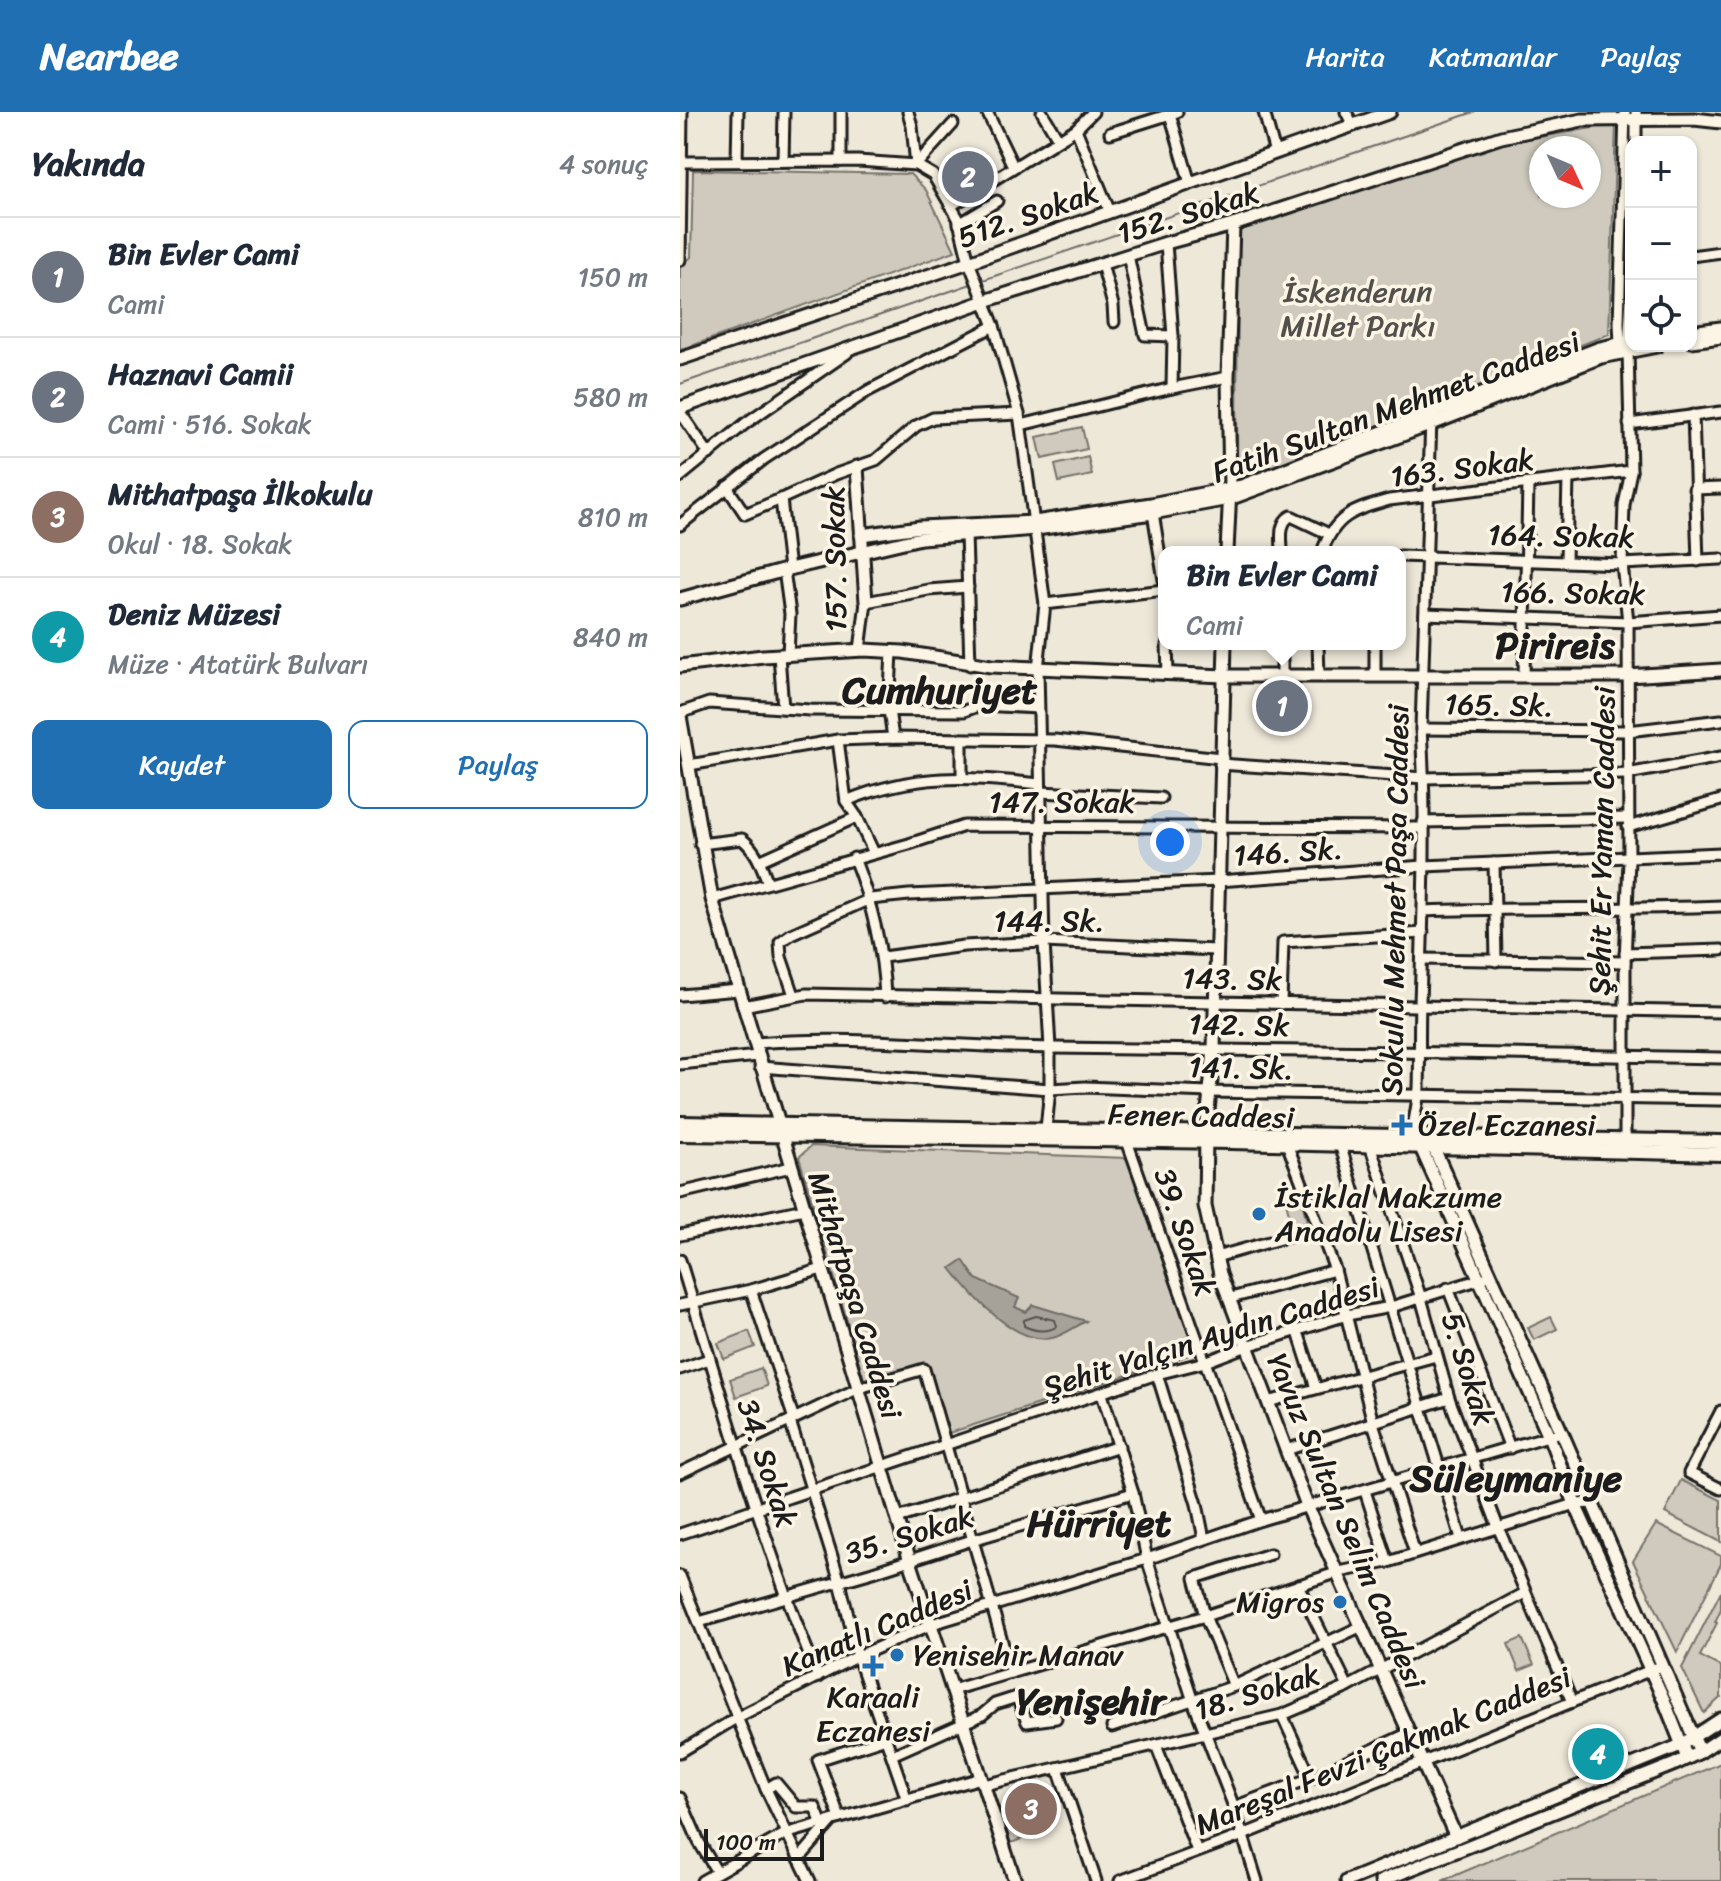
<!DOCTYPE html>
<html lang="tr">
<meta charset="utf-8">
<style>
:root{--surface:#fff;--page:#f2f2f3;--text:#1f2937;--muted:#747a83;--line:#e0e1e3;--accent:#1f6fb2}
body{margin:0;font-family:Sriracha,sans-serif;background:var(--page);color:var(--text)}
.controls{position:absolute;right:24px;top:24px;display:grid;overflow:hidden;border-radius:16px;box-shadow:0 2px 6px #0004}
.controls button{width:72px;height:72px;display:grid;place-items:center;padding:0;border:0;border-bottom:2px solid var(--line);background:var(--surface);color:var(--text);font:40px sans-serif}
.compass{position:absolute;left:849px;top:24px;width:72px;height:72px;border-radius:50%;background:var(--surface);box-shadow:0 2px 6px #0004;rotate:134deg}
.scale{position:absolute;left:24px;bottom:20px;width:120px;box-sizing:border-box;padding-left:8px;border:4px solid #1c1c1c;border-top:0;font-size:22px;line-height:28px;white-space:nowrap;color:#1c1c1c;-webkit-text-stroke:6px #fcf5e5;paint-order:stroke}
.you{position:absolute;left:490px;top:730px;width:28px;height:28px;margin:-20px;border:6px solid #fff;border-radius:50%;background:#1a73e8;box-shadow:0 0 0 12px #1a73e833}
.badge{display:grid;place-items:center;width:52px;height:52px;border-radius:50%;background:var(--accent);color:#fff;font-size:26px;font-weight:700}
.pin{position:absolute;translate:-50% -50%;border:4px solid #fff;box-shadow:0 2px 8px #0006}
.popup{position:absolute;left:478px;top:434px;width:248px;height:104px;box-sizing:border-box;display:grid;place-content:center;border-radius:16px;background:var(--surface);filter:drop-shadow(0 2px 6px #0005);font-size:26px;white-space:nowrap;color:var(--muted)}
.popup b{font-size:30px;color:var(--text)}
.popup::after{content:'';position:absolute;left:50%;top:100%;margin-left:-16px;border:16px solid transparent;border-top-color:var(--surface)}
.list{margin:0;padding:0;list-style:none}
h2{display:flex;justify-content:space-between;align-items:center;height:104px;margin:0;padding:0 32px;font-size:34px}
h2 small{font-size:26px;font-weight:400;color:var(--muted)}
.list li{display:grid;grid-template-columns:52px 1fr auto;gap:24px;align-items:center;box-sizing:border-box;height:120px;padding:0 32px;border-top:2px solid var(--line)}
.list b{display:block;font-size:30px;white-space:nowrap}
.list p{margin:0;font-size:26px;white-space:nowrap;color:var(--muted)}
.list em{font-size:26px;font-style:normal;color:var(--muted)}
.actions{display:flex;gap:16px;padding:24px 32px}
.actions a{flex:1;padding:18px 0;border:2px solid var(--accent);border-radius:16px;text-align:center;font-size:28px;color:var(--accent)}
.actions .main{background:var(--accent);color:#fff}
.icon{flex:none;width:44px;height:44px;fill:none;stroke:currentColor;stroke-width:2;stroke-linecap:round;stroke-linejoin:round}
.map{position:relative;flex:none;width:1041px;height:1769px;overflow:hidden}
header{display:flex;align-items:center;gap:48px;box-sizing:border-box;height:112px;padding:0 40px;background:var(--accent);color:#fff}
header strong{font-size:38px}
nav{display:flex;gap:44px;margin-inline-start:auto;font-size:28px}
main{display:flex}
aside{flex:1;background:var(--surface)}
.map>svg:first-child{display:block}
</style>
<header>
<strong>Nearbee</strong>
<nav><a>Harita</a><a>Katmanlar</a><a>Paylaş</a></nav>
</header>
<main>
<aside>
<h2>Yakında<small>4 sonuç</small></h2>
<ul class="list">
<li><span class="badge" style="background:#6b7280">1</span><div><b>Bin Evler Cami</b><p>Cami</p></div><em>150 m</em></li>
<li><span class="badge" style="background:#6b7280">2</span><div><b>Haznavi Camii</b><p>Cami · 516. Sokak</p></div><em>580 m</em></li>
<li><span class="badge" style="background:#8d6e63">3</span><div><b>Mithatpaşa İlkokulu</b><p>Okul · 18. Sokak</p></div><em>810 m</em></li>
<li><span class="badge" style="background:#0f9aa8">4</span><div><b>Deniz Müzesi</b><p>Müze · Atatürk Bulvarı</p></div><em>840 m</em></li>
</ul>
<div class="actions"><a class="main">Kaydet</a><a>Paylaş</a></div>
</aside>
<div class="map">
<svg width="1041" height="1769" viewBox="0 0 1041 1769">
<rect width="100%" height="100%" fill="#eee8d9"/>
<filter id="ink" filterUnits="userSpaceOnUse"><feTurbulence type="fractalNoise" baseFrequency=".0125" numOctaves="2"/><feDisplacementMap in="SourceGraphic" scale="16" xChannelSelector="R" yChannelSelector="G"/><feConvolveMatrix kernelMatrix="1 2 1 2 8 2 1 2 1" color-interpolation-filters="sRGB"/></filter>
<g filter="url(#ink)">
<g fill="#cfcabd" stroke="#76736c" stroke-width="2" fill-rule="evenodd">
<path d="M936,12l-7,210 -372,147 1,-255 261,-82zM861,36h48v48h-48z"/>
<polygon points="13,58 230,62 246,78 275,139 0,238 0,156 11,145"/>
<polygon points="402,315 407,337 362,347 357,325"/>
<polygon points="408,345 412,363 379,370 375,353"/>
<polygon points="131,1034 447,1046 515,1241 269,1321 246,1251 184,1267 119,1045"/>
<polygon points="619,1078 627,1110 612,1114 604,1082"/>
<polygon points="871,1205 877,1217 854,1228 848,1216"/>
<polygon points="69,1219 75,1235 44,1247 38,1231"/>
<polygon points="81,1256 87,1274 56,1285 50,1267"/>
<polygon points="1001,1368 1041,1388 1041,1430 985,1401"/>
<polygon points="976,1412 1041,1444 1041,1452 997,1540 953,1449"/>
<polygon points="1041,1479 1041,1497 1035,1510 1037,1511 1020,1544 1041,1555 1041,1585 1024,1601 1002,1556"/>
<polygon points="842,1526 854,1553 839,1559 828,1532"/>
<polygon points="1041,1651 1041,1769 762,1769"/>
<polygon points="358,1704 363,1719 331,1731 326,1717"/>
</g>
<path fill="#a7a299" stroke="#6f6c67" stroke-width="2" d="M283,1148l13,19 43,19 -4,9 11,5 7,-7 53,16c-10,5 -23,15 -34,17 -37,7 -81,-43 -101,-70z"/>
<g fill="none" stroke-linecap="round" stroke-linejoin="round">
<path stroke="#54524e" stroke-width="2" d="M356,1204l19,4 2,6c-9,7 -23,5 -33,0v-6z"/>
<g stroke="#6f6c67" stroke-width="2">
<polyline points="300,169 794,0"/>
<polyline points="0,272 294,171"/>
</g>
<defs>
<g id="minor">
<polyline points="228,0 232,14 236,53"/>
<polyline points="307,0 333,54"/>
<polyline points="362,0 378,27"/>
<polyline points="584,0 595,41"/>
<polyline points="666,0 673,13"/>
<polyline points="945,0 939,212 940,230 946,236"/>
<polyline points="490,2 510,71"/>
<polyline points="396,17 430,100"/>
<polyline points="430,21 497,0"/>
<polyline points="956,30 956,0"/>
<polyline points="57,49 58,0"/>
<polyline points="103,49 104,0"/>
<polyline points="161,49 161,0"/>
<polyline points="0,50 178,49 236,53 253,63 278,106 289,150 314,214 339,302 365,492 358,557 364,830 370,936 370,977 366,1017"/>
<polyline points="236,53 273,12"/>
<polyline points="271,94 396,17 413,0"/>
<polyline points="279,112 317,89"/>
<polyline points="486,131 493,224 492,276"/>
<polyline points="448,143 465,223 493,224"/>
<polyline points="1011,144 1041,140"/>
<polyline points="0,148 2,0"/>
<polyline points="422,152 433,193 434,210"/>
<polyline points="0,300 29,342"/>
<polyline points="1013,303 1018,449"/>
<polyline points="949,312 1041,300"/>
<polyline points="341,313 492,276 548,265"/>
<polyline points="0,365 66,311 167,241"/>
<polyline points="47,375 65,402 101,387"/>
<polyline points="1014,377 1041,376"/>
<polyline points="473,401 484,468"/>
<polyline points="0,413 84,347 188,279 314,214"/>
<polyline points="286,422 290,553"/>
<path d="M602,440c0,-13 -4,-29 9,-36l38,18"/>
<path d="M642,440c13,-37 32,-42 67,-52l242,-29"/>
<polyline points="720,444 942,452 1041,447"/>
<polyline points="886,449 888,366"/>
<polyline points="109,457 101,387 156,362 196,348 236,314 253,306 339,302"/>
<polyline points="104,458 110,502 108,542"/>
<polyline points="365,492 484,478"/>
<polyline points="745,502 948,510 1041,503"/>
<polyline points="487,532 488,562"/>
<polyline points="602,532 602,564"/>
<polyline points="638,532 639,563"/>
<polyline points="695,532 695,563"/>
<polyline points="180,538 186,490 248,478 288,475"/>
<polyline points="212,540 209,598 213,626"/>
<polyline points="99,543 103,596"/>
<polyline points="844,564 848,373"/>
<polyline points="0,601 29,591 130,598 284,599 301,593 358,596"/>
<polyline points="741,617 948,619 1041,608"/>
<polyline points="158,628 166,689 177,705 194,741"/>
<polyline points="540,652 744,666 947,662 1041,645"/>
<polyline points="9,653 158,628 213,626 375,628 541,646"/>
<polyline points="282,664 282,628"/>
<polyline points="360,680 481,686"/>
<path d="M166,689c70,-29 121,-24 194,-17"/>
<polyline points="743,710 947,706"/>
<polyline points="948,715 1041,688"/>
<path d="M20,732l42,-5c14,11 20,27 26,44"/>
<path d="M174,746c18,46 29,90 31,139"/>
<polyline points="79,749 177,705"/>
<polyline points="814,751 816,849"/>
<polyline points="32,787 229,732 284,714 742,716"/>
<path d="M744,799c99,-4 198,-1 297,-5"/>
<polyline points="945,841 1041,838"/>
<polyline points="203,845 284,834 364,830 535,838"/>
<polyline points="742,847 945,850"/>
<polyline points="0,883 59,878"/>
<polyline points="114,883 101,845 100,830 111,822 190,787 229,783 538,769 744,754 1041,741"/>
<polyline points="601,892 603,830 743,821"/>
<polyline points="63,894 126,882 1041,900"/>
<path d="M76,931c99,-8 198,4 297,5 223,2 445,5 668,10"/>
<polyline points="0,952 78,944"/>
<polyline points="80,955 370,977 405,975 529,980 1041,988"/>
<polyline points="945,1028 945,850 949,747 948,510 942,452 944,393 951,359 948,238 951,185"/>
<polyline points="447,1029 581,1408"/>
<polyline points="606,1029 655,1158 693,1311 735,1441"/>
<polyline points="659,1029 781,1426"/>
<polyline points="689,1030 741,1186 769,1286 818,1415 892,1590"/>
<path d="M732,1030c0,-18 6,-36 7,-54 1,-29 0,-57 1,-85 3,-92 7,-183 1,-274l10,-311"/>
<polyline points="0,1081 111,1055"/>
<polyline points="0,1123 124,1097"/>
<polyline points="536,1145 639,1116"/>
<path d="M0,1148c43,140 82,281 138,417"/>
<polyline points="768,1176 830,1336"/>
<polyline points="71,1178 114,1307"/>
<polyline points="551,1186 655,1158"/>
<polyline points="0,1193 71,1178 142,1157"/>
<polyline points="618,1220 636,1276"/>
<polyline points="0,1257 29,1247"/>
<polyline points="477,1262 517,1392 524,1427"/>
<polyline points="422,1282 453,1381 467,1447 513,1589 554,1695 577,1769"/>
<polyline points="588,1290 756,1244"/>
<polyline points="1041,1299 1009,1361 1041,1377"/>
<polyline points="110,1309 160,1470 178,1545 227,1688"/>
<polyline points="606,1338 769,1286"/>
<polyline points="0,1361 179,1276 244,1257 331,1561"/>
<polyline points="685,1379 708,1450"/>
<polyline points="218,1406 439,1334"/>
<polyline points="0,1422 477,1262 525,1250 567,1234 667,1203 711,1195 804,1166"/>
<polyline points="0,1464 86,1677 130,1769"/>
<polyline points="618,1473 668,1575"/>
<polyline points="19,1510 193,1460 292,1428 453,1381"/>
<polyline points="554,1574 525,1504 515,1466 590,1442"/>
<polyline points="272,1578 525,1504 659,1460 708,1450 895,1392 912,1391"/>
<polyline points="602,1603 631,1666"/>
<polyline points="432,1615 554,1574 682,1514"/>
<polyline points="476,1633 517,1739"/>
<polyline points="0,1640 58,1605 174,1546 252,1512 467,1447 581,1408 875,1322"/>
<polyline points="212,1643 302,1603 315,1592 337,1585 347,1610 376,1606"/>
<polyline points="378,1656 416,1769"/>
<polyline points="304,1673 602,1603 668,1575 845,1481"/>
<polyline points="86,1677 96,1671 116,1695 135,1695 142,1712"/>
<polyline points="0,1686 19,1730 37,1760"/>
<polyline points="554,1695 631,1666 729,1621"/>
<polyline points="160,1706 138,1648 206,1626"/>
<polyline points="119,1747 152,1709"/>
<polyline points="22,1769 105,1722 301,1666"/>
<polyline points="440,1769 563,1723 976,1556"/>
</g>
<g id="tertiary">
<polyline points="1011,220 1041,216"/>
<polyline points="1011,229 1041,225"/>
<polyline points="0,247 289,150 710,0"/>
<polyline points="0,296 305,189 486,131 553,113 821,25 902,8 1014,7 1041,10"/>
<polyline points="177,355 186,490"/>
<polyline points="181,423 240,415 355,410 471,392 562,374 920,236 951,229"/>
<polyline points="547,440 550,376 548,265 553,113"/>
<polyline points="0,487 109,457 241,426 356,417 473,401 549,387 752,312 921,245 977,234"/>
<polyline points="545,532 534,937 526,1020 525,1094 540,1162 628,1396 776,1725"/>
<polyline points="0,554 83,544 184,538 223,540 311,554 545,564 948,564 1041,558"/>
<polyline points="0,604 32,787 230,1449 335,1769"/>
<polyline points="738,1029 869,1324 895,1392 984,1588 1007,1646"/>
<polyline points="751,1030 882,1321 1020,1640"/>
<polyline points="667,1769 1001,1633 1041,1607"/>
<polyline points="701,1769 995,1652 1020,1640 1041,1626"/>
</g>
<g id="secondary">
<polyline points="0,1011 1041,1030"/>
<polyline points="0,1022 551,1030 1041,1042"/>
</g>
</defs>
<use href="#minor" stroke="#1c1c1c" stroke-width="15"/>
<use href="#tertiary" stroke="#1c1c1c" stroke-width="17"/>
<use href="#secondary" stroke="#1c1c1c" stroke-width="18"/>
<use href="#minor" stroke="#fcf5e5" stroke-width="9"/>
<use href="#tertiary" stroke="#fcf5e5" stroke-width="11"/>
<use href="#secondary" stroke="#fcf5e5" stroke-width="12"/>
</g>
</g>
<g fill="#1f6fb2" stroke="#fcf5e5" stroke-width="3">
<path d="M718 1001h8v8h8v8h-8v8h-8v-8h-8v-8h8z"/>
<circle cx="579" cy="1102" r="8"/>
<circle cx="660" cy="1490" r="8"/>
<circle cx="217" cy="1543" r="8"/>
<path d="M189 1542h8v8h8v8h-8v8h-8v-8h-8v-8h8z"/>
</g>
<g text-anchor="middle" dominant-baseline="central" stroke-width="7" stroke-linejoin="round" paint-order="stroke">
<g font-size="30" fill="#1c1c1c" stroke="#fcf5e5">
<text transform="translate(508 101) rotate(-17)">152. Sokak</text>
<text transform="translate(348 103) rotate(-19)">512. Sokak</text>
<text transform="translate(716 295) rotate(-20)">Fatih Sultan Mehmet Caddesi</text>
<text transform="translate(782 356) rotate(-7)">163. Sokak</text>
<text transform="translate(881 424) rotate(1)">164. Sokak</text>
<text transform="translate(155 447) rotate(-91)">157. Sokak</text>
<text transform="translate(893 481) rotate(1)">166. Sokak</text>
<text transform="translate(819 593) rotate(1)">165. Sk.</text>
<text x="382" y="690">147. Sokak</text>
<text transform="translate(922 729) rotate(-89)">Şehit Er Yaman Caddesi</text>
<text transform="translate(608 740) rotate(-4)">146. Sk.</text>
<text transform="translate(715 788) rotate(-89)">Sokullu Mehmet Paşa Caddesi</text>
<text x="369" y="809">144. Sk.</text>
<text transform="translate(552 867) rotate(1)">143. Sk</text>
<text transform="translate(559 913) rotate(1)">142. Sk</text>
<text transform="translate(561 956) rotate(1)">141. Sk.</text>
<text transform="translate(521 1004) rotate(1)">Fener Caddesi</text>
<text transform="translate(505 1120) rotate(71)">39. Sokak</text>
<text transform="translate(175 1183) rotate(73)">Mithatpaşa Caddesi</text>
<text transform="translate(531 1225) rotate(-17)">Şehit Yalçın Aydın Caddesi</text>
<text transform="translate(788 1257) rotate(73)">5. Sokak</text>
<text transform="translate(87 1351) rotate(72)">34. Sokak</text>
<text transform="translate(666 1409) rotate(67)">Yavuz Sultan Selim Caddesi</text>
<text transform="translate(229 1423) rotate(-17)">35. Sokak</text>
<text transform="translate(197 1516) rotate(-23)">Kanatlı Caddesi</text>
<text transform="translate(577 1580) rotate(-17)">18. Sokak</text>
<text transform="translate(703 1639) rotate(-22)">Mareşal Fevzi Çakmak Caddesi</text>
</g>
<g font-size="30" fill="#52504c" stroke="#fcf5e5">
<text x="678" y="180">İskenderun<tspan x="678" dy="34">Millet Parkı</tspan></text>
</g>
<g font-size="30" fill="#1c1c1c" stroke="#fcf5e5" text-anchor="start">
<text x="738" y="1013">Özel Eczanesi</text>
<text x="595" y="1085">İstiklal Makzume<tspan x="595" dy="34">Anadolu Lisesi</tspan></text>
<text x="644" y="1490" text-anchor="end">Migros</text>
<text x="233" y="1543">Yenisehir Manav</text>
<text x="193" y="1585" text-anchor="middle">Karaali<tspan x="193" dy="34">Eczanesi</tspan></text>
</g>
<g font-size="38" font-weight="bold" fill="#1c1c1c" stroke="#fcf5e5">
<text x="875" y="533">Pirireis</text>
<text x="260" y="578">Cumhuriyet</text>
<text x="836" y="1366">Süleymaniye</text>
<text x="419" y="1411">Hürriyet</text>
<text x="411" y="1589">Yenişehir</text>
</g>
</g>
</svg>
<div class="controls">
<button>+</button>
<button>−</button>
<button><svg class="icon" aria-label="locate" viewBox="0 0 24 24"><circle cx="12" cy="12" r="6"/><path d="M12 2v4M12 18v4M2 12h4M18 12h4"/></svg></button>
</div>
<svg class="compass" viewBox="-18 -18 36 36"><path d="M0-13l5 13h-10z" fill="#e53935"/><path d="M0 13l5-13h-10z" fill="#747a83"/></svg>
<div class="scale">100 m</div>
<div class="you"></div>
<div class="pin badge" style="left:602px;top:594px;background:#6b7280">1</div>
<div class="popup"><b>Bin Evler Cami</b>Cami</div>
<div class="pin badge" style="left:288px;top:65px;background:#6b7280">2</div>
<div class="pin badge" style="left:351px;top:1697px;background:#8d6e63">3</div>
<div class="pin badge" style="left:918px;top:1642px;background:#0f9aa8">4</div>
</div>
</main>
